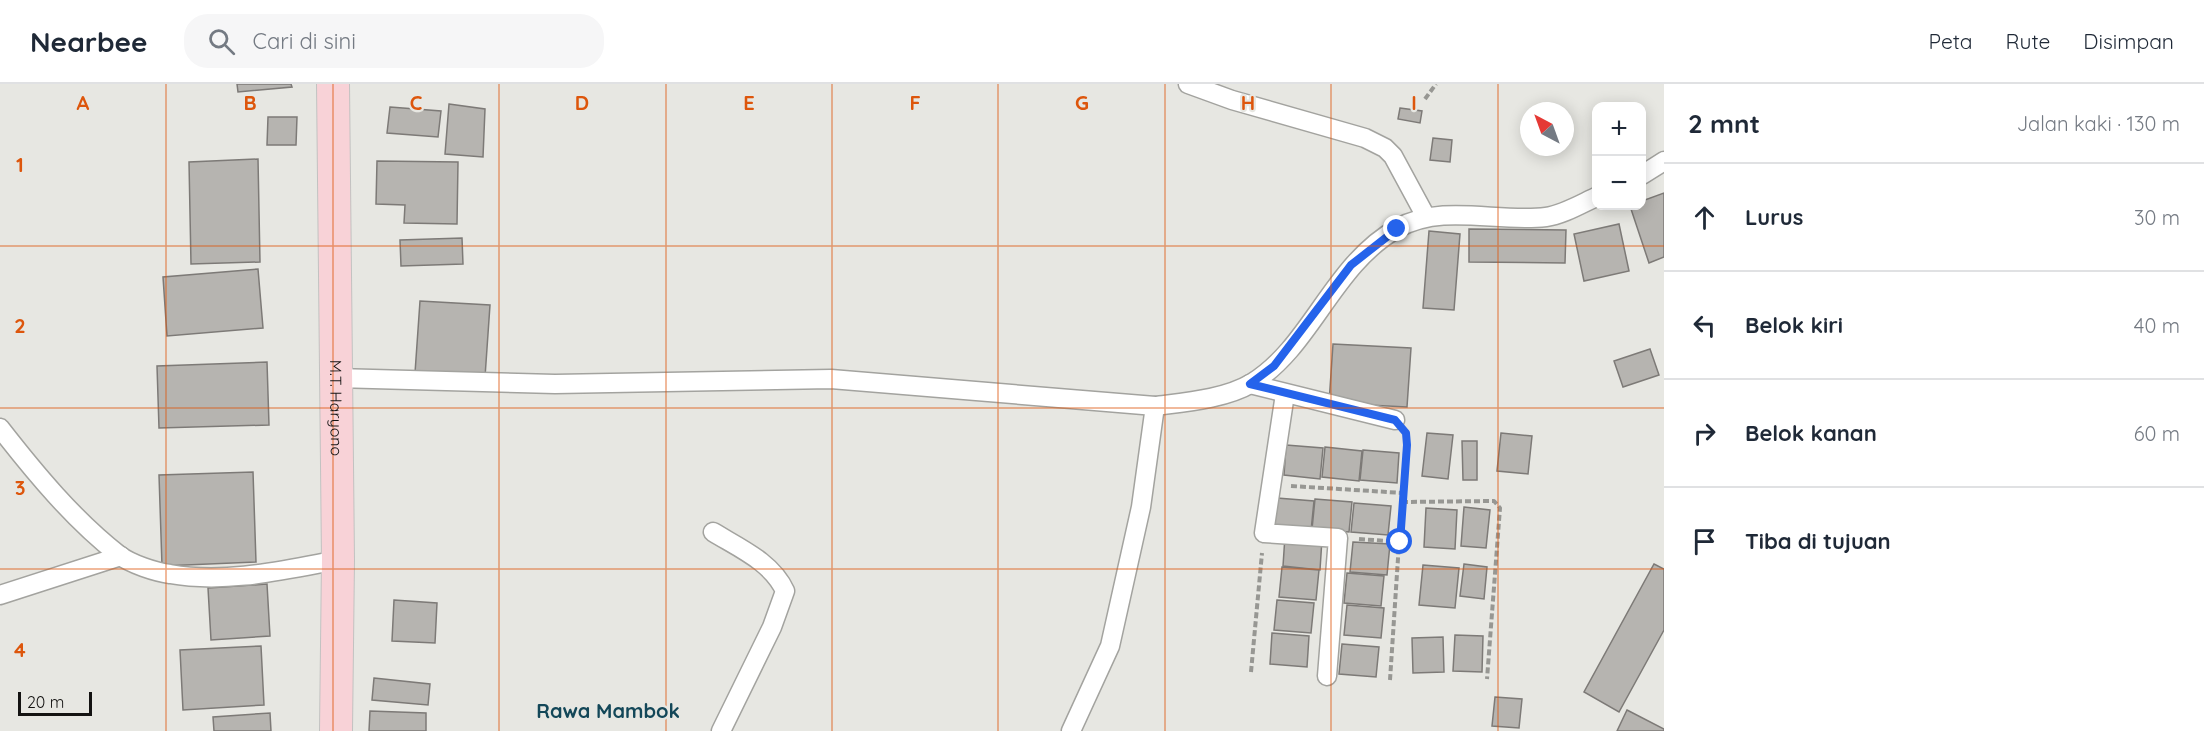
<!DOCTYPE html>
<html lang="id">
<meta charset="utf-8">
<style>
:root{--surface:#fff;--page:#f6f6f7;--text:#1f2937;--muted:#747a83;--line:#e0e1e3}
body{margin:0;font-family:Quicksand,sans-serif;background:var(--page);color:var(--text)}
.controls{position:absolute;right:18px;top:18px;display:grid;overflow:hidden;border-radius:12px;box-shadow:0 3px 15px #0003}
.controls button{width:54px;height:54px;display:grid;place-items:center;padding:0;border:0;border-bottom:2px solid var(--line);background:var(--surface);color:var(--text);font:30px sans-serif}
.compass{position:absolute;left:1520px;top:18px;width:54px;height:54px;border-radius:50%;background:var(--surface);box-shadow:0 3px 15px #0003;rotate:319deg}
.scale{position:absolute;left:18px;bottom:15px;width:74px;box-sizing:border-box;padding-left:6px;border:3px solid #141312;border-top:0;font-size:16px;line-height:21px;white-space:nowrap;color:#141312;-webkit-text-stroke:4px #e7e7e2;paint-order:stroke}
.stop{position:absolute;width:18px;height:18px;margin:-14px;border:4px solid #2563eb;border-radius:50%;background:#fff}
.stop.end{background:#2563eb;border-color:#fff;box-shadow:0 2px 6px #0008}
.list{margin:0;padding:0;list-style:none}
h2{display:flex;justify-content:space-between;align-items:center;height:78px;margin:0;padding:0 24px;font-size:26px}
h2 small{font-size:20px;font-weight:400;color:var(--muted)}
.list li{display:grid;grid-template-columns:39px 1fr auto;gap:18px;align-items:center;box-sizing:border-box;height:108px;padding:0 24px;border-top:2px solid var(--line)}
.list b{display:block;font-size:22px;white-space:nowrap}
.list em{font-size:20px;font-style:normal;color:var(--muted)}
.icon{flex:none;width:33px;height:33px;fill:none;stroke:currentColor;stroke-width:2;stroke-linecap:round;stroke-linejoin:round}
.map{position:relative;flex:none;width:1664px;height:647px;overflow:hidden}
header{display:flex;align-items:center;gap:36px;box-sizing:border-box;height:84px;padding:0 30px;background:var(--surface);border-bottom:2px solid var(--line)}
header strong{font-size:28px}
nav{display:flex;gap:33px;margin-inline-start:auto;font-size:21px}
.search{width:420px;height:54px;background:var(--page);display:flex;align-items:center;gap:15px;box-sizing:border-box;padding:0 21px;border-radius:24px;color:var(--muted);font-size:22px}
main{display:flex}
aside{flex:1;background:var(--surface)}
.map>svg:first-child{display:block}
</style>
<header>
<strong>Nearbee</strong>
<div class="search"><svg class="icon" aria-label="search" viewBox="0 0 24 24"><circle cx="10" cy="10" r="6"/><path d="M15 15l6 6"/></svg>Cari di sini</div>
<nav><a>Peta</a><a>Rute</a><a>Disimpan</a></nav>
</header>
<main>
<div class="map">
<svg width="1664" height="647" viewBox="0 0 1664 647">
<rect width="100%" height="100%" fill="#e7e7e2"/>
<g fill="#b6b4b0" stroke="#7d7a77" stroke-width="1.5">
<polygon points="237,0 291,0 292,3 238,8"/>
<polygon points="449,20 485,25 483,73 445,70"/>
<polygon points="390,23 441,27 438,53 387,49"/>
<polygon points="1400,24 1422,27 1420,39 1398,35"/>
<polygon points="268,33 297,33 296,61 267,61"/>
<polygon points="1433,54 1452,56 1450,78 1430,76"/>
<polygon points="258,75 260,178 191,180 189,78"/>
<polygon points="377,77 458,78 457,140 404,139 405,121 376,120"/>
<polygon points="1664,109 1664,173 1649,179 1630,122 1642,122 1642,117"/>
<polygon points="1619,140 1629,187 1584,197 1574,150"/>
<polygon points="1469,145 1566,146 1565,179 1469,178"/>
<polygon points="1429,147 1460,150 1454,226 1423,224"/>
<polygon points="462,154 463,180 401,182 400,156"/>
<polygon points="258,185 263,244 167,252 163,193"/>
<polygon points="420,217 490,221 485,293 415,289"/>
<polygon points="1333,260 1411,264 1407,323 1329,319"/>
<polygon points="1650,265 1659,291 1623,303 1614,277"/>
<polygon points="267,278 269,341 159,344 157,282"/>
<polygon points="1427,349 1453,351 1448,395 1422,392"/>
<polygon points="1501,349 1532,352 1528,390 1497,387"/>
<polygon points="1462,357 1477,357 1477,396 1463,396"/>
<polygon points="1286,361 1323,364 1320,395 1284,391"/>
<polygon points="1325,363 1362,367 1359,397 1322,393"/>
<polygon points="1363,366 1399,369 1397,399 1360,396"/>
<polygon points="253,388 256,478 162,482 159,391"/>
<polygon points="1277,414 1314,417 1311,447 1274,444"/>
<polygon points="1315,415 1352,418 1349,448 1312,445"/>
<polygon points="1354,419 1391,422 1388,451 1351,448"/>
<polygon points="1464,423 1490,426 1486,464 1461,462"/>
<polygon points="1426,424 1457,426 1455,465 1424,463"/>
<polygon points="1285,452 1322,455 1320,486 1283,482"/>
<polygon points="1353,458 1390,460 1387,491 1350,488"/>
<polygon points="1464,480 1487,483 1484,515 1460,512"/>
<polygon points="1654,480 1664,485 1664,546 1619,628 1584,608"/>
<polygon points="1423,481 1459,484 1455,524 1419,521"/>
<polygon points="1282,483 1319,486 1316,516 1279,513"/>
<polygon points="1347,489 1384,492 1381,522 1344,519"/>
<polygon points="267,500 270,552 211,556 208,504"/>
<polygon points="394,516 437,519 435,559 392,557"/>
<polygon points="1277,516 1314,519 1311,549 1274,546"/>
<polygon points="1347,521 1384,524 1381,554 1344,551"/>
<polygon points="1272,549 1309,552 1307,583 1270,580"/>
<polygon points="1455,551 1483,552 1482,588 1453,587"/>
<polygon points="1443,553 1444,588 1413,589 1412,554"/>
<polygon points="1342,560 1379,563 1376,593 1339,590"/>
<polygon points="261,562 264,621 183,626 180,566"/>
<polygon points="374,594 430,600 428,621 372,616"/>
<polygon points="1495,613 1522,615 1519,644 1492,642"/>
<polygon points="1627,626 1664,645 1664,647 1617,647"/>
<polygon points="370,627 426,629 426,647 369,647"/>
<polygon points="270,629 271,647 214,647 213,633"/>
</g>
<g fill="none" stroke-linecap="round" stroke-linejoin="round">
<defs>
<g id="minor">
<polyline points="1188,0 1232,16 1365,54 1385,64 1393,72 1426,133"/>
<polyline points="1642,91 1664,77"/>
<path d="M336,294l219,6 276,-5 324,27c31,-4 70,-7 97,-23 60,-37 80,-118 146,-155 46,-25 98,-5 148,-11 16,-2 35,-13 50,-20"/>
<polyline points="1250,300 1395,336"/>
<polyline points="1285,310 1264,449 1338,454 1327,592"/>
<path d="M0,344c35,45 74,92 119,127 12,9 36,17 51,19 56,10 114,-4 168,-14"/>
<path d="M713,448c26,16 59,30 72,59l-13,36 -51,104"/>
<polyline points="0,511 121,472"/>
<polyline points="1071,647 1110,562 1141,423 1155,322"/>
</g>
<g id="trunk">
<path id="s1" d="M333,0l5,476 -2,171"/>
</g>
</defs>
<use href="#minor" stroke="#a3a39f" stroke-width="21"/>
<use href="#trunk" stroke="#c2c2c1" stroke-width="34"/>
<g stroke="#979793" stroke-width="4" stroke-dasharray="6 3" stroke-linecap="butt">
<polyline points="1425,15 1436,0"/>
<polyline points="1291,402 1403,409"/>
<polyline points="1402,418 1494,417 1500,424 1487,595"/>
<polyline points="1359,455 1400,458"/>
<polyline points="1251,588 1262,469"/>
<polyline points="1390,596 1406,353"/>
</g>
<use href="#minor" stroke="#fff" stroke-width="18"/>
<use href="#trunk" stroke="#f8d2d7" stroke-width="32"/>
</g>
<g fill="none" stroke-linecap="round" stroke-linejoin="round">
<polyline stroke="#2563eb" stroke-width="8" points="1397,145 1351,181 1274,282 1250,300 1395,336 1406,349 1407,361 1400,458"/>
</g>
<path fill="none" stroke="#dd560c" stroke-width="1.5" stroke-opacity="0.55" d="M166,0v647M333,0v647M499,0v647M666,0v647M832,0v647M998,0v647M1165,0v647M1331,0v647M1498,0v647M0,162h1664M0,324h1664M0,485h1664"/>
<g text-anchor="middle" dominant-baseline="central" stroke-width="4.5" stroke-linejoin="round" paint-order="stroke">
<g font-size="16" fill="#141312" stroke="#e7e7e2">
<text stroke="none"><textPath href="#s1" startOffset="324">M.T. Haryono</textPath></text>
</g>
<g font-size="20" font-weight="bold" fill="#134758" stroke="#e7e7e2">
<text x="608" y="626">Rawa Mambok</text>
</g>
</g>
<g font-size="20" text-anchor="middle" font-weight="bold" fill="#dd560c" stroke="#e7e7e2" stroke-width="4.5" stroke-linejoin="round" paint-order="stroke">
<text x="83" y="26">A</text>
<text x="250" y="26">B</text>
<text x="416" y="26">C</text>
<text x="582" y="26">D</text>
<text x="749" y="26">E</text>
<text x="915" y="26">F</text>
<text x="1082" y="26">G</text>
<text x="1248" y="26">H</text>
<text x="1414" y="26">I</text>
<text x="20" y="88">1</text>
<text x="20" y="249">2</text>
<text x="20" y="411">3</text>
<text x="20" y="573">4</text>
</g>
</svg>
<div class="controls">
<button>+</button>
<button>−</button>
</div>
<svg class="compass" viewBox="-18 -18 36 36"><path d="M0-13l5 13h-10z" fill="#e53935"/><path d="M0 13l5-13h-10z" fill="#747a83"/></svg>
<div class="scale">20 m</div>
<div class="stop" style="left:1400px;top:458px"></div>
<div class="stop end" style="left:1397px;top:145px"></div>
</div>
<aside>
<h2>2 mnt<small>Jalan kaki · 130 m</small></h2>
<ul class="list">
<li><svg class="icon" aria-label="ahead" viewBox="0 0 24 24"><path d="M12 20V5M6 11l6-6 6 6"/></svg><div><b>Lurus</b></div><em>30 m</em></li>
<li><svg class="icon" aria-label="left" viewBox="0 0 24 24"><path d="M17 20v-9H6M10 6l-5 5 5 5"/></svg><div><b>Belok kiri</b></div><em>40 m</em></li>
<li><svg class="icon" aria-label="right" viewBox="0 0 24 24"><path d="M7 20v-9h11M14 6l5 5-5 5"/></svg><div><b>Belok kanan</b></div><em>60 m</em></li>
<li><svg class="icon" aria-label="arrive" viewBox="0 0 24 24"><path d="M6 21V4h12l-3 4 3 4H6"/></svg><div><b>Tiba di tujuan</b></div></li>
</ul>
</aside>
</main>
